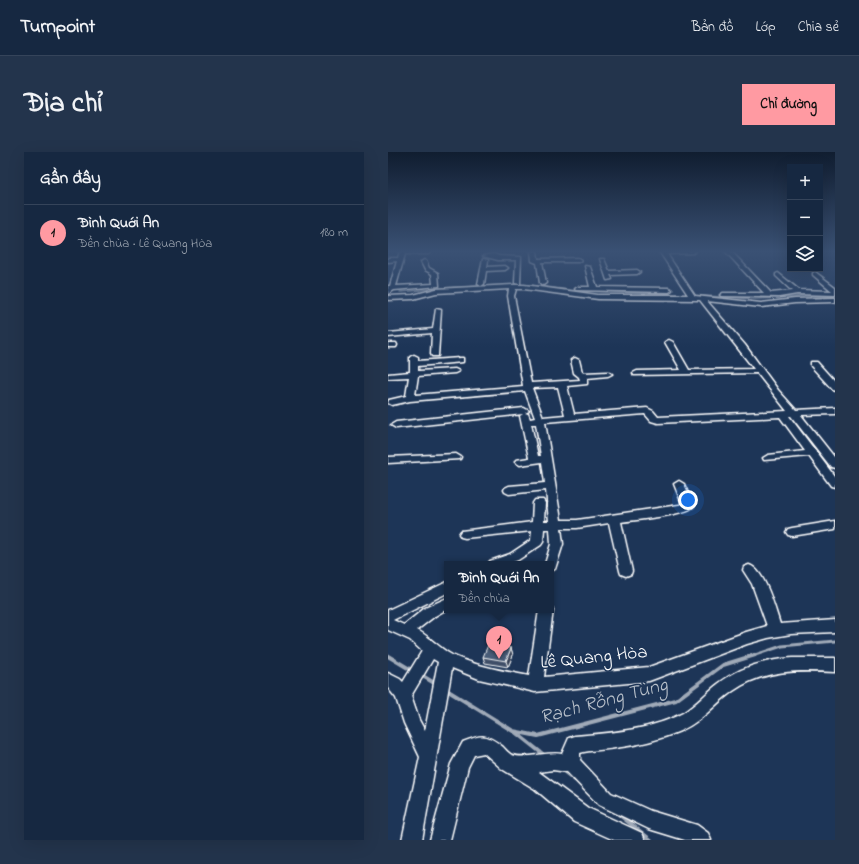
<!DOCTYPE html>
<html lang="vi">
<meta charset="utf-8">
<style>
:root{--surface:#162841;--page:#23344c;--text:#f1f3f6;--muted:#9ea6b1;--line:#35445a;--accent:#ff9aa2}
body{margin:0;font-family:"Indie Flower",sans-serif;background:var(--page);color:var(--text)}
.controls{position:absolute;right:12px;top:12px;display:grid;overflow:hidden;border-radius:0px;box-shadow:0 4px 16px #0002}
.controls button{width:36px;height:36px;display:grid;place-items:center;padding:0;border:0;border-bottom:1px solid var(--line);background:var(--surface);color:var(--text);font:20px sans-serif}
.you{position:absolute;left:300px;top:348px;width:14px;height:14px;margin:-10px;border:3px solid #fff;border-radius:50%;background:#1a73e8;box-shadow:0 0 0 6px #1a73e833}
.badge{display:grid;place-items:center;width:26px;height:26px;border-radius:50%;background:var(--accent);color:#111;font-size:13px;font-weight:700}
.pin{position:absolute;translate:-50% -33px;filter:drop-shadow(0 1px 2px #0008)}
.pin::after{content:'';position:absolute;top:21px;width:14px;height:12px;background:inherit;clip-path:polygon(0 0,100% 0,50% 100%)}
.popup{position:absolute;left:56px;top:409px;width:110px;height:52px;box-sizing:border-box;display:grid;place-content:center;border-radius:0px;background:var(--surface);filter:drop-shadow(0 1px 3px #0005);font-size:13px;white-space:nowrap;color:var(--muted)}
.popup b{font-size:15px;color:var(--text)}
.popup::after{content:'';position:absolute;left:50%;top:100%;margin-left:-8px;border:8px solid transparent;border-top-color:var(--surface)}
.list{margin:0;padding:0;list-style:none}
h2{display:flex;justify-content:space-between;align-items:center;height:52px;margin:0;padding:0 16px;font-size:17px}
h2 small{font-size:13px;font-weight:400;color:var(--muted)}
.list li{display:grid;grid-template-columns:26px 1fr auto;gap:12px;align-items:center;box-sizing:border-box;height:56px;padding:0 16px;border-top:1px solid var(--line)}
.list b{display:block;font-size:15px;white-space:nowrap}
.list p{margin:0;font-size:13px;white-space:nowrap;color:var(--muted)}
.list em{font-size:13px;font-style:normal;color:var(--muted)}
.icon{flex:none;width:22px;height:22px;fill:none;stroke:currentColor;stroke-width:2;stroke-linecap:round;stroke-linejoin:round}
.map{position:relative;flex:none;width:447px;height:688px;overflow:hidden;border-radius:0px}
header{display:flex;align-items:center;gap:24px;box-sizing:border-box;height:56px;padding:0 20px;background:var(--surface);border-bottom:1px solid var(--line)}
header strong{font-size:19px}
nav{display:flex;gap:22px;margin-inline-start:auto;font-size:14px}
.intro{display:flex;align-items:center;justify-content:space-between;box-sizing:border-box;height:96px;padding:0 24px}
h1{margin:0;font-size:28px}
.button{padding:10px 18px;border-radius:0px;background:var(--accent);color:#111;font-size:14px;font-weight:700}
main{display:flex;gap:24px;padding:0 24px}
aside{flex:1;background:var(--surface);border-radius:0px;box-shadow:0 4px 16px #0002}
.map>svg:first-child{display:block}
</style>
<header>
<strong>Turnpoint</strong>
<nav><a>Bản đồ</a><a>Lớp</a><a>Chia sẻ</a></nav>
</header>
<div class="intro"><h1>Địa chỉ</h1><a class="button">Chỉ đường</a></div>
<main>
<aside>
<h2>Gần đây<small></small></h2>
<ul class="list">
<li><span class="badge">1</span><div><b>Đình Quới An</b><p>Đền chùa · Lê Quang Hòa</p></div><em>180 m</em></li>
</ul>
</aside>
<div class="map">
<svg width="447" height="688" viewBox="0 0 447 688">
<rect width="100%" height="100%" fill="#1d3557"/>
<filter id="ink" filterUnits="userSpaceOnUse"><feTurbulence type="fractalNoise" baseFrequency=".025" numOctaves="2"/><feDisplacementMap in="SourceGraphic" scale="8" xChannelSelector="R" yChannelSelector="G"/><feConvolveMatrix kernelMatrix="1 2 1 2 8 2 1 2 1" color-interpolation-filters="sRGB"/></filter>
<g filter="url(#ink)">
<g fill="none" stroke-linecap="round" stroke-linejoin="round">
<g stroke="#a0aab8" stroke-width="1.5">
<polyline points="128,133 143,133 190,139 285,142 368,147 424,144 447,145"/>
<polyline points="12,140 66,135 121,133"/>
</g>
<polyline stroke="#a0aab8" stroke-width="3" points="364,504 394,494 447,489"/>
<g stroke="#a0aab8" stroke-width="4">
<polyline points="0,504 25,519"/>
<polyline points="33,523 48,532"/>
<polyline points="57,537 125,579 150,584 288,548 335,513 367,503"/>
<polyline points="127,580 156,603"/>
<polyline points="174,618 187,628"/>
<polyline points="229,661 263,688"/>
</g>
<defs>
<g id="minor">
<polygon points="12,99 43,100 40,102 17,102 8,134 45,132 44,122 37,118 33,110 36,108 38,109 41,116 50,121 51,134 6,138 0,142 0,134 2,134 9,109 0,110 0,106 10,106"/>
<polygon points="143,99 149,99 150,107 190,106 193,108 190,110 154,110 158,131 155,133 152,131 149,111 144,109"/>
<path d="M271,99h37l-3,2 -26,1 28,42 66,7 34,-4 40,-1v4l-40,1 -34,4 -54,-6 38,44 33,45 18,20 39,-2v6l-34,1 34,43v10l-4,-1 -40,-51h-2l46,61v10l-4,-1 -22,-30 -45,4 -1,-2 5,-3 37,-4 -25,-34 -122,6 -7,-2 -6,-7 -100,8 16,98h16l102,-15 3,-1 -8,-20 5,-3 5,3 10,22c-6,9 -60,14 -73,16l11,49 -1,3 -5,2 -5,-2 -1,-3 -11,-48 -32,5h-16l2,16 -8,25 -4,2v-7h-6l6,-20 -1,-15h-6l-1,13 -2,3 -23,15 -10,4h-20l2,-3 20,-7 21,-14 1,-9 -67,7 -4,-1 -2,-3 2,-3 71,-9 1,-19 2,-3h8l2,3 -1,18h5l-3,-31 -37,4 -4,-2 -1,-2 1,-2 4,-2 36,-3 -3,-21 -22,3 -5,-3 1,-2 13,-2 -9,-42 3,-2 -127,14 -5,-3 5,-3 128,-14 5,3 -4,2 3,1 2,5 5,-1 -10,-27 -115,10 -18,4 -4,-2 1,-3 17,-4 3,-19 -21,1v-4l22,-2v-15l4,-2 4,2v4l42,-3h3v4l-45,4v5l37,-2 4,2 -4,2 -37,3 -3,19 108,-9 -15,-90 1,-7 -73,4 -23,6 -25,1v-4l25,-1 23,-6 77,-4h11l74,10h90zM128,137h8l74,10 102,1 54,69 -65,1 -16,-28 -4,-2 -4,2 16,28 -44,1 -4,2 1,2 123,-2 30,38 -129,6 -5,-6 -6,-3 -73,6 -7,-28 20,-2v-6l21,-2 4,-2 -4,-2 -24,1 -2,-1 -3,-12 -4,-2 -4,2 3,13 5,4 1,3 -49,3 -17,-87zM170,235l7,28 -22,2 -11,-29zM143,272h5l5,32h-3z"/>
<polygon points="337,99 343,99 383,141 404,139 388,124 388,122 390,121 411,138 444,139 425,123 425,121 427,120 447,135 447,143 409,142 391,145 333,144 332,143 335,141 376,141"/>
<polygon points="106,102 111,104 133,105 132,132 127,131 128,108 110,108 95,104"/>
<polygon points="95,107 100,108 99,115 117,114 120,116 117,118 98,119 96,132 93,134 90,132"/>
<polygon points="212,107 216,107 221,119 249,118 252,120 249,122 222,123 224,127 219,128"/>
<polygon points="197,114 202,115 209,135 281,136 284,138 281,140 188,138 187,137 190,135 202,135"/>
<polygon points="48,157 53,158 50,204 44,204 43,202 44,181 0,185 0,181 45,177"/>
<polygon points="0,191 8,191 9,193 8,195 0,195"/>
<polygon points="423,210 429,210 447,230 447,238 444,237 423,214"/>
<polygon points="68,302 73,305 72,307 0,311 0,305"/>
<polygon points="447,369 447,377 404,384 400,383 398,380 400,377 404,376"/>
<path d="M361,413c16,5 26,44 31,59l55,-4v12l-44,2 -23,4 -21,6 -98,37 -114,11 -56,-13 -27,-11 -30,172h-20l18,-83 -16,-34 -8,-25 -8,-10v-15l12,6 3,3 19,-31 -12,-11 -22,-10v-20l59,-28v11l-54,27 11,5 21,-17 22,-10v11l-12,7 -18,14c12,6 22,18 35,25 24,11 51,16 77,21l10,-66h12v-4l2,4 -9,67 105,-10 97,-35 21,-6 -15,-42 -9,-14 1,-3zM45,507l5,3 -13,69 -6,-11 -8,-24z"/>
<path d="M404,506h43v14c-36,-2 -71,-3 -102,19 -20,14 -29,29 -53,40 -21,9 -42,14 -65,17 -11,2 -25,2 -35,5v7l31,33 40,18 46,14 11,8 3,7h-26l-36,-11 -50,-24 -32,-33 -14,-2 -14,2 49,36 54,25 3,7h-31l-40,-18 -39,-33 -33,-20 -18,-16 -10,2 -6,12 -18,73h-20l21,-76 12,-22c19,-8 24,-8 40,5 2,2 6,7 9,8 14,5 35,-4 50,-1l7,-16 6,-2c36,-3 76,-6 108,-23 13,-8 23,-20 35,-29 21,-17 48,-24 74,-26z"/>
</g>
</defs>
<use href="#minor" stroke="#fff" stroke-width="3"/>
<use href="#minor" fill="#1d3557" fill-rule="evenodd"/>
</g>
<polygon fill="#405068" stroke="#fff" points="123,496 125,503 120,515 97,511 95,505"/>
<polygon fill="#344155" stroke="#fff" points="123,496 125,503 120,515 118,509"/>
<polygon fill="#4a5d79" stroke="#fff" points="100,493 123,496 118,509 95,505"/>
</g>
<linearGradient id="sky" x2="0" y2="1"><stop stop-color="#101d30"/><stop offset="0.51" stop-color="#3a5174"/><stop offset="1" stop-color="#3a5174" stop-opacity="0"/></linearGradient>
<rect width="447" height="195" fill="url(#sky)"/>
<g text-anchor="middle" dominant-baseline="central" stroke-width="3" stroke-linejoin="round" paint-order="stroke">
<g font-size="19" fill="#fff" stroke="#1d3557">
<text transform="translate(206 506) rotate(-6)">Lê Quang Hòa</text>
</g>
<g font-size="20" font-style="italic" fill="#b8c0ca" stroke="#1d3557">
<text transform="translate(216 550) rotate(-15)">Rạch Rỗng Tùng</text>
</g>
</g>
</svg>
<div class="controls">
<button>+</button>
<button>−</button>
<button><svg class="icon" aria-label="layers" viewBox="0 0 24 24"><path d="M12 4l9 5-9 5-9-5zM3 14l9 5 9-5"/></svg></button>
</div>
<div class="you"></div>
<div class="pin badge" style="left:111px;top:507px">1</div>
<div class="popup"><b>Đình Quới An</b>Đền chùa</div>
</div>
</main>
